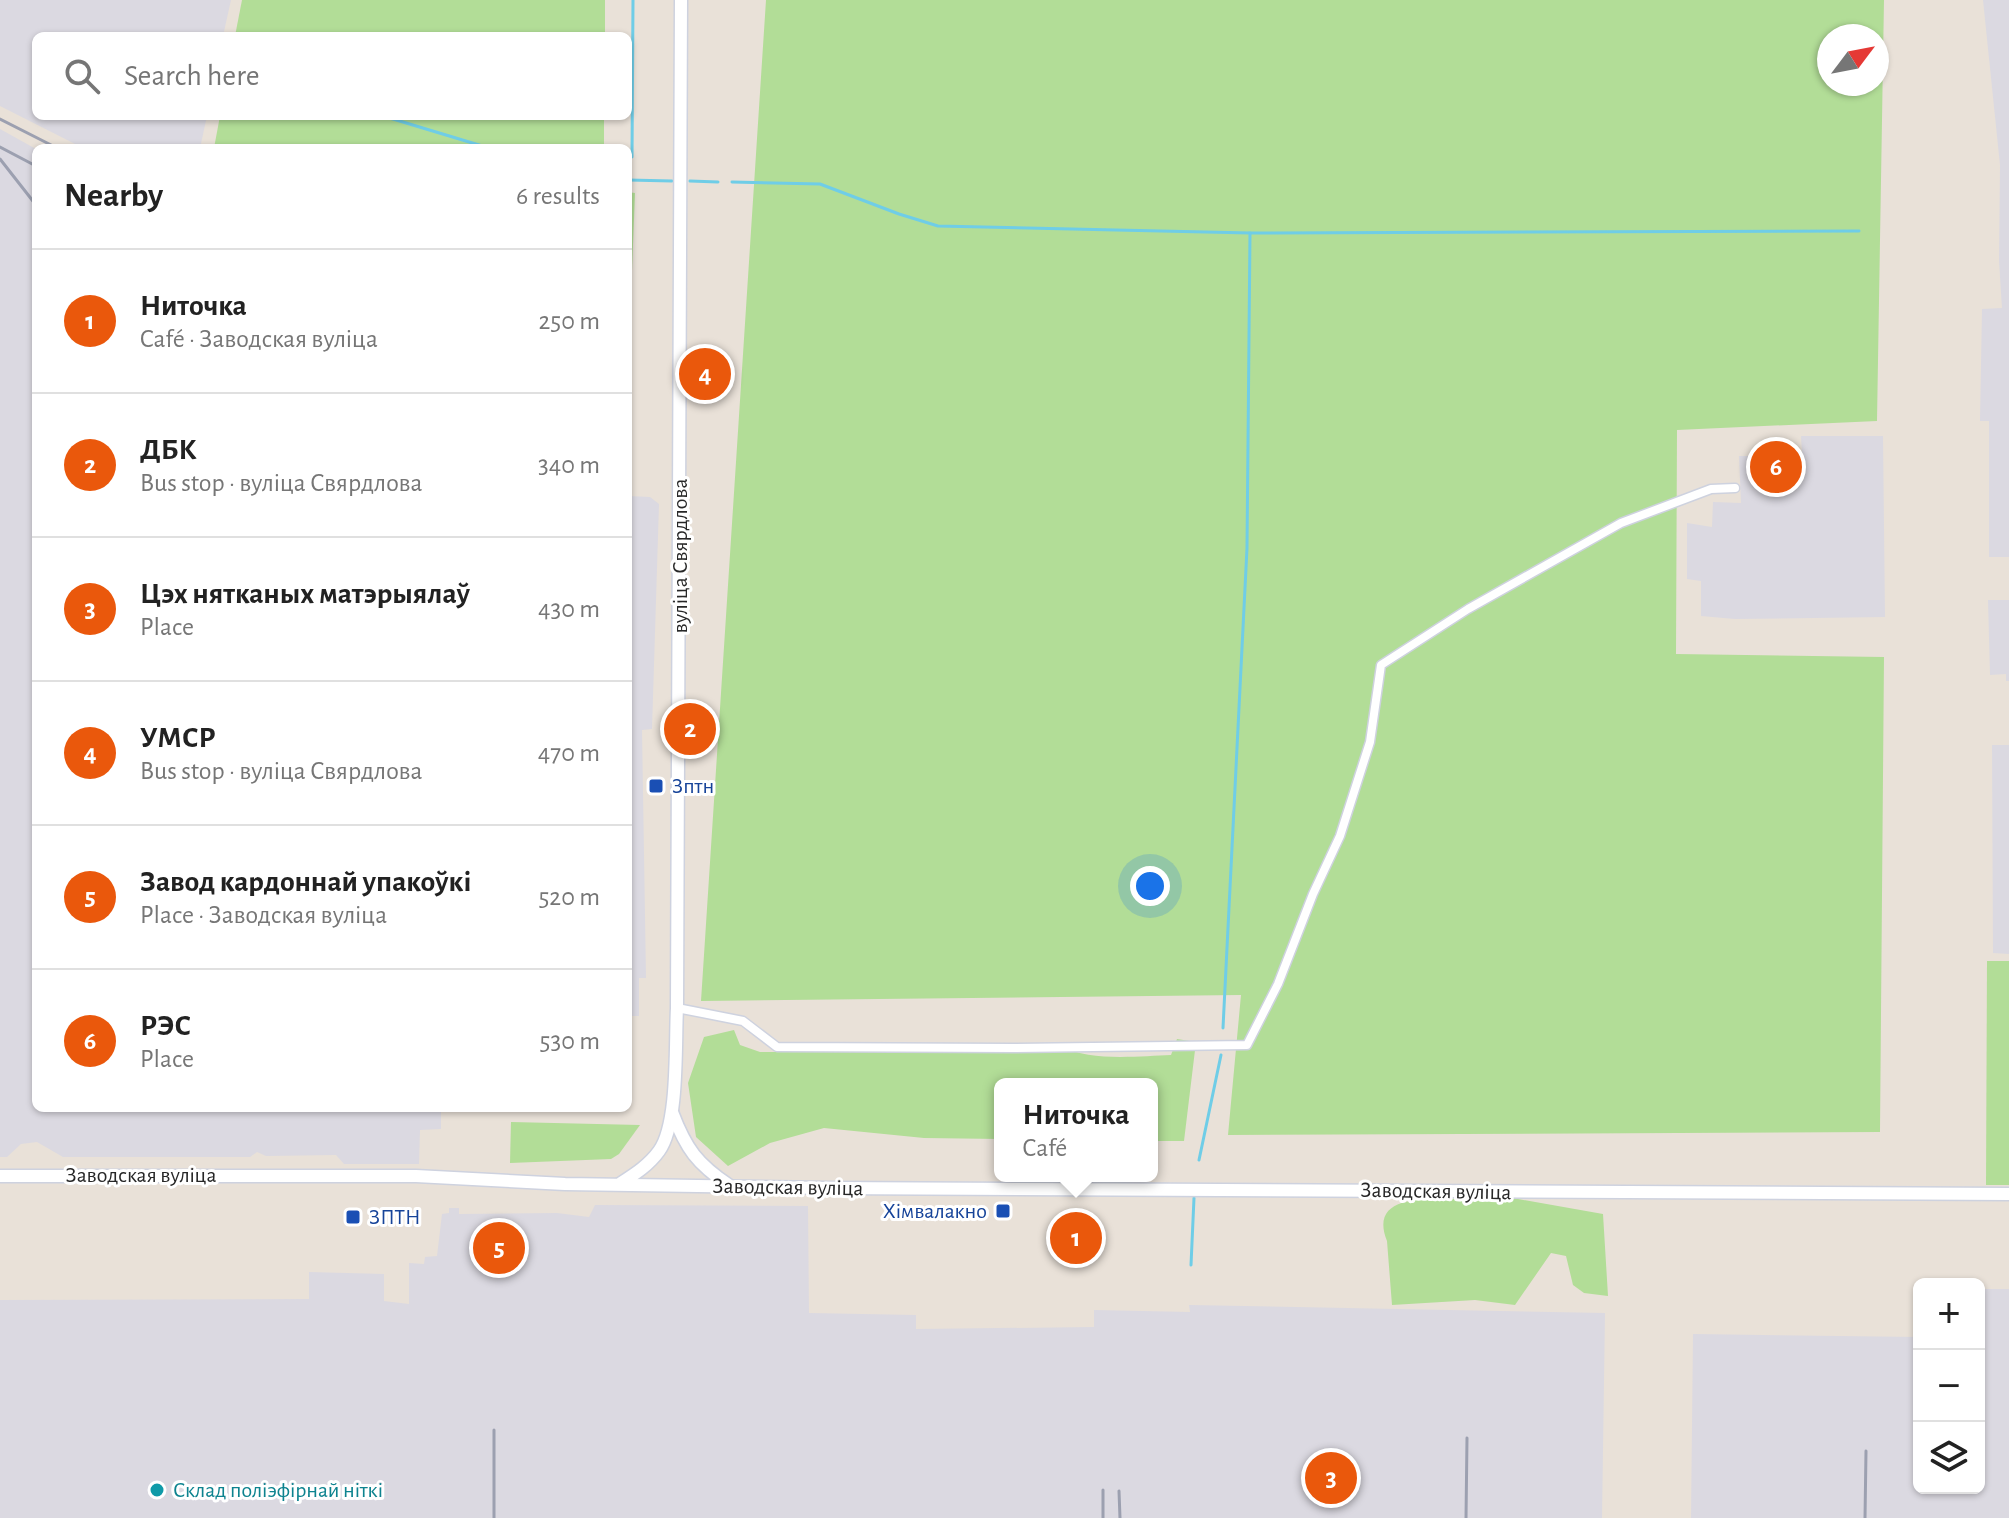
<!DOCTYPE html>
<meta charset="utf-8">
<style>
:root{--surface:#fff;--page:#f6f6f6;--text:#222;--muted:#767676;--line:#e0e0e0;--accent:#ea580c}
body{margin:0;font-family:"Alegreya Sans",sans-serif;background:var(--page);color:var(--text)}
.controls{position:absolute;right:24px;bottom:24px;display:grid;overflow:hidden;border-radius:12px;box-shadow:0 2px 6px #0004}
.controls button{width:72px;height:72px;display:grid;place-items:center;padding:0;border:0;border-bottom:2px solid var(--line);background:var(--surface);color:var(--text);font:40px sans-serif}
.compass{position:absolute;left:1817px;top:24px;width:72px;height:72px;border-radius:50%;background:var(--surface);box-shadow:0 2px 6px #0004;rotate:58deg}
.you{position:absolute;left:1150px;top:886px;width:28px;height:28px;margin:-20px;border:6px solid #fff;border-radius:50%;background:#1a73e8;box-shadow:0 0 0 12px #1a73e833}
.badge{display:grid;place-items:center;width:52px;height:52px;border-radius:50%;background:var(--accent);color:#fff;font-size:26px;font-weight:700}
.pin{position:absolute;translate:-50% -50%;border:4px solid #fff;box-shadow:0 2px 8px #0006}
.popup{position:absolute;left:994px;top:1078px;width:164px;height:104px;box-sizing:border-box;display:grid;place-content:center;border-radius:12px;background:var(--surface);filter:drop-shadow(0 2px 6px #0005);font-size:26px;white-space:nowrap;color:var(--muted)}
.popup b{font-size:30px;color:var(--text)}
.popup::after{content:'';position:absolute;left:50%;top:100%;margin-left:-16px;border:16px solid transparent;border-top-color:var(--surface)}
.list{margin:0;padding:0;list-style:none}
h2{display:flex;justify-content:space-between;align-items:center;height:104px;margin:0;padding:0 32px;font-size:34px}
h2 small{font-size:26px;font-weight:400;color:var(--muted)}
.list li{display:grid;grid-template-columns:52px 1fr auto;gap:24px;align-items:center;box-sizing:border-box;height:144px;padding:0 32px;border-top:2px solid var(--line)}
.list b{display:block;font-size:30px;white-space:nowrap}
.list p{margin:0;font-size:26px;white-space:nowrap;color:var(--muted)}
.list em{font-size:26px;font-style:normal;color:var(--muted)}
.icon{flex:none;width:44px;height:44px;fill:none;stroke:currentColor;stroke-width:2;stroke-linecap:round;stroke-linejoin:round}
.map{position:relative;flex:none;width:2009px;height:1518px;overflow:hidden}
.search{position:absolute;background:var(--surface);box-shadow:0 2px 6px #0004;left:32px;top:32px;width:600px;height:88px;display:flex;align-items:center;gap:20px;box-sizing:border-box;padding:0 28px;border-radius:12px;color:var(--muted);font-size:30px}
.panel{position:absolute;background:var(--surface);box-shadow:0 2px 6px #0004;left:32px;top:144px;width:600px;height:968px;border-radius:12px}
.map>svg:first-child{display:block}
</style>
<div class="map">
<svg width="2009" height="1518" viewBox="0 0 2009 1518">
<rect width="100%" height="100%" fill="#e9e1d8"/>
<g fill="#dbd9e1">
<polygon points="0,0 231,0 223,36 36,36 36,116 207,116 200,148 83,148 0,106"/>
<polygon points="1983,0 2009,0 2009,557 1989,557 1989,421 1980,421 1982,309 2002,308 1999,261 2000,165"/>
<polygon points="0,129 36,149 36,1108 441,1108 441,1129 420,1130 419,1164 344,1164 336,1155 266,1156 257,1152 250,1157 63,1157 37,1142 21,1144 7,1157 0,1157"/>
<polygon points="1801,436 1883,436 1885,617 1735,619 1701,616 1701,581 1687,579 1687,523 1712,527 1713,502 1741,503 1739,456 1749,456 1750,453 1802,453"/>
<polygon points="628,496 650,497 659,504 652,729 642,730 646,978 639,978 639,1016 628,1016"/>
<polygon points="1988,600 2009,600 2009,681 2006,681 2006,674 1990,675"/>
<polygon points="1992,745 2009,745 2009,954 1993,953"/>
<polygon points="595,1205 808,1206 809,1313 916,1315 916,1329 1094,1327 1094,1310 1190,1312 1189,1305 1605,1313 1602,1518 0,1518 0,1300 309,1299 309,1272 384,1274 384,1301 409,1304 409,1263 424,1264 425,1257 437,1256 442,1214 449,1213 449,1208 459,1208 459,1214 557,1213 589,1217"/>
<polygon points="1979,1289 2009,1289 2009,1518 1691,1518 1693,1334 1919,1337 1919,1488 1979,1488"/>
</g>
<g fill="#b2dd97" fill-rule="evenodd">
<polygon points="242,0 605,0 605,36 235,36"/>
<path d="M766,0h1118l-7,421 -200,9 -1,224 208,3 -4,475 -652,3 13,-140 -540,6zM1829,36h48v48h-48z"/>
<polygon points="220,116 604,116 604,148 214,148"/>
<polygon points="628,192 635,193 628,374"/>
<polygon points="1987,961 2009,961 2009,1185 1986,1185"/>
<path d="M734,1030l6,15 20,7h226l76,-6c26,16 78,10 109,9l6,-16 19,3 -12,99h-32v-57h-152v55l-76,-1 -100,-10 -54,15 -42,23 -32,-29 -8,-54 16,-46z"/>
<polygon points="511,1122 640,1125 619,1154 611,1159 510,1163"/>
<path d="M1463,1199h55l85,15 5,82 -24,-3 -11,-8 -7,-29 -15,-3 -36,52 -40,-5 -83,5 -5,-64c-20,-50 47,-41 76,-42z"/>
</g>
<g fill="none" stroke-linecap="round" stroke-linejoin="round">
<g stroke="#6fcde7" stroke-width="3">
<polyline points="383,116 489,148"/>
<polyline points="632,157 633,0"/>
<polyline points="628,180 672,181"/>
<polyline points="690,181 718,182"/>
<polyline points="732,182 820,184 899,214 938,226 1250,233 1859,231"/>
<polyline points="1223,1028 1247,548 1250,233"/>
<polyline points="1199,1160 1221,1055"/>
<polyline points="1191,1265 1194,1198"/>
</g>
<defs>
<polyline id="minor" points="677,1008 743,1021 777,1047 1014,1048 1247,1045 1278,984 1313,894 1340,836 1370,742 1381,665 1468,609 1621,523 1711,489 1735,488"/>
<g id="secondary">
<path d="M672,1112c14,37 25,52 58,74"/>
<polyline points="0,1176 416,1176 565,1184 826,1188 2009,1194"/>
<path d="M621,1183c14,-9 28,-18 38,-32 20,-27 16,-109 18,-143l4,-1008"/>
</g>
</defs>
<use href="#minor" stroke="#ced2df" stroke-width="11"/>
<use href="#secondary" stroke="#ced2df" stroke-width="15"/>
<use href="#minor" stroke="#fff" stroke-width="8"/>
<use href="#secondary" stroke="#fff" stroke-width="12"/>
<g stroke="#9ca0b0" stroke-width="3">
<polyline points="0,119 57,148"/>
<polyline points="0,147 36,166"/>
<polyline points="0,159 36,205"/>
<polyline points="1103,1490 1103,1518"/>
<polyline points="1119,1491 1120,1518"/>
<polyline points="494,1518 494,1430"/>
<polyline points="1466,1518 1467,1438"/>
<polyline points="1865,1518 1866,1451"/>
</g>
</g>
<g fill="#1a4fb4" stroke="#fff" stroke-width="3">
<rect x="648" y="778" width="16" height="16" rx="4"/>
<rect x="995" y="1203" width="16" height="16" rx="4"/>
<rect x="345" y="1209" width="16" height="16" rx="4"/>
</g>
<circle fill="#0f9aa8" stroke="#fff" stroke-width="3" cx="157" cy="1490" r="8"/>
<g text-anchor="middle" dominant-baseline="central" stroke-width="6" stroke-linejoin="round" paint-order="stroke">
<g font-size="22" fill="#272727" stroke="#fff">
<text transform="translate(680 556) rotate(-90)">вуліца Свярдлова</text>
<text x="141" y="1175">Заводская вуліца</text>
<text transform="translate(788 1187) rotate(1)">Заводская вуліца</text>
<text transform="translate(1436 1191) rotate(1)">Заводская вуліца</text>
</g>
<g font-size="22" fill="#164399" stroke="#fff" text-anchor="start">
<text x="672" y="786">Зптн</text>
<text x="987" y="1211" text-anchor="end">Хімвалакно</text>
<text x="369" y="1217">ЗПТН</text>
</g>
<g font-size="22" fill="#0d838f" stroke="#fff" text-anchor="start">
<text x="173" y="1490">Склад поліэфірнай ніткі</text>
</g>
</g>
</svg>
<div class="controls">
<button>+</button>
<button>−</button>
<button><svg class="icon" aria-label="layers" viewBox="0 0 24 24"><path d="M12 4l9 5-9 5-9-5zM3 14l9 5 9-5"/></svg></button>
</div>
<svg class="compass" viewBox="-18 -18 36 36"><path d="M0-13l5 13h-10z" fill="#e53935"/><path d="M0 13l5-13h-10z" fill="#767676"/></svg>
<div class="you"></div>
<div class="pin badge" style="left:1076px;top:1238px">1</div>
<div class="popup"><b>Ниточка</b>Café</div>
<div class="pin badge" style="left:690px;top:729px">2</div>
<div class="pin badge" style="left:1331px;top:1478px">3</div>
<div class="pin badge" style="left:705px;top:374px">4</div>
<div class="pin badge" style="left:499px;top:1248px">5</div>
<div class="pin badge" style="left:1776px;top:467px">6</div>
<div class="search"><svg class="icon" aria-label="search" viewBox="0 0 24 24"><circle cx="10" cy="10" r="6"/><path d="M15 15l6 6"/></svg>Search here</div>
<section class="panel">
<h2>Nearby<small>6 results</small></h2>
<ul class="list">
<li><span class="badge">1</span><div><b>Ниточка</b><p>Café · Заводская вуліца</p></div><em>250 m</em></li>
<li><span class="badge">2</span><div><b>ДБК</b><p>Bus stop · вуліца Свярдлова</p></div><em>340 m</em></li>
<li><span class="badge">3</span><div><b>Цэх нятканых матэрыялаў</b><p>Place</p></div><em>430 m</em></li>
<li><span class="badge">4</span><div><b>УМСР</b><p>Bus stop · вуліца Свярдлова</p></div><em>470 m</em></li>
<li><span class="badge">5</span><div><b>Завод кардоннай упакоўкі</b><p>Place · Заводская вуліца</p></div><em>520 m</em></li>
<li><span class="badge">6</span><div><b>РЭС</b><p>Place</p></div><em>530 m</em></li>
</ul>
</section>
</div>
